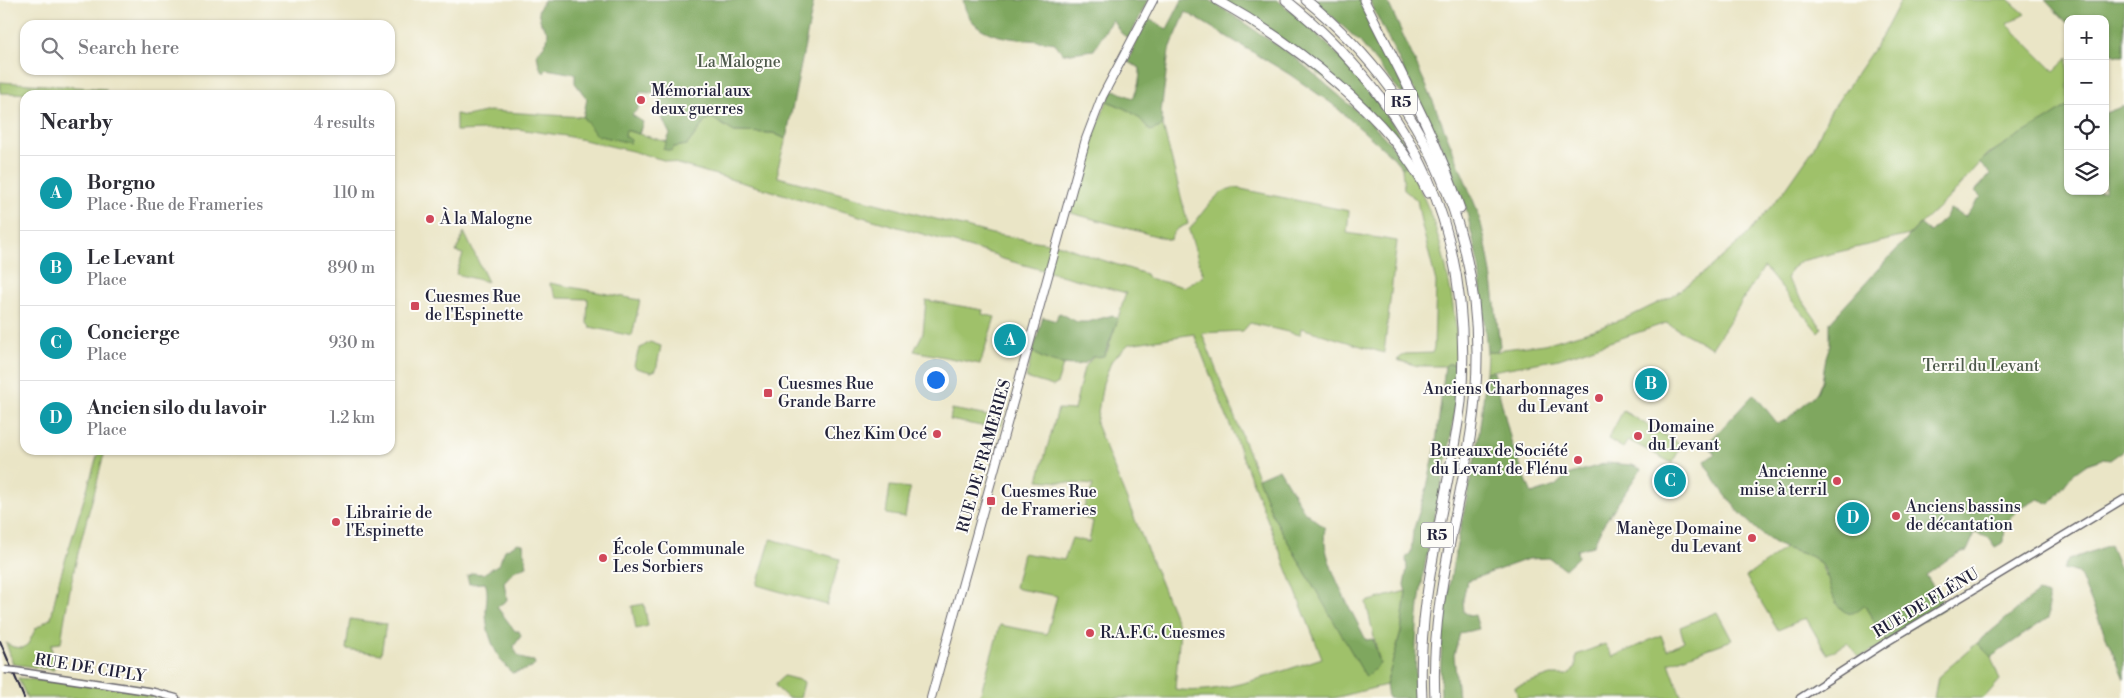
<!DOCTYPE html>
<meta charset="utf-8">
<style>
:root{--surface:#fff;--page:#f2f2f3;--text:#2b2b33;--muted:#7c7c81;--line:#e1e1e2;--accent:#d1495b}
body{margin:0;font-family:"Libre Bodoni",serif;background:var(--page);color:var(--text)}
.controls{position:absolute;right:15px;top:15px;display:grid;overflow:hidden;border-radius:10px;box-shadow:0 1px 4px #0004}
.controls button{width:45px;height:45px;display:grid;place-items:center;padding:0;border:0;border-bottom:1px solid var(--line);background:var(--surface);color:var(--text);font:25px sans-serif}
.you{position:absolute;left:935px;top:379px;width:18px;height:18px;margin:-12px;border:4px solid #fff;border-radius:50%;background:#1a73e8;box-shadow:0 0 0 8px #1a73e833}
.badge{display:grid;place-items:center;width:32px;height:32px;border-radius:50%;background:var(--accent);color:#fff;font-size:16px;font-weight:700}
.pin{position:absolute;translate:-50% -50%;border:2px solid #fff;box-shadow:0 1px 5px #0006}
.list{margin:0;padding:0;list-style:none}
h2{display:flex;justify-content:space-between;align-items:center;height:65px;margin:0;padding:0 20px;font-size:21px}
h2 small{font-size:16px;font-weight:400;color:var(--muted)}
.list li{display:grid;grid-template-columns:32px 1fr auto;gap:15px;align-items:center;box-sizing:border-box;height:75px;padding:0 20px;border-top:1px solid var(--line)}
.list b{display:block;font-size:19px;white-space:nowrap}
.list p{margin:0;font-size:16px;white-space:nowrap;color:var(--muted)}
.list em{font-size:16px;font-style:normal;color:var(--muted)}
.icon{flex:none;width:28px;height:28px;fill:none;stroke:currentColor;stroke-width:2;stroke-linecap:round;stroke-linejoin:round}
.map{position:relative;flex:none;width:2124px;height:698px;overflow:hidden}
.search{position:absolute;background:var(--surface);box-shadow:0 1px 4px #0004;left:20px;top:20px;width:375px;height:55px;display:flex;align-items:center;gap:12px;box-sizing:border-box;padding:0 18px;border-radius:15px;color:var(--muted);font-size:19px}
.panel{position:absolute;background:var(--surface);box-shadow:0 1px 4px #0004;left:20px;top:90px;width:375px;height:365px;border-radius:15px}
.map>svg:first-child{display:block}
</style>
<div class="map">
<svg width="2124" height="698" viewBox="0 0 2124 698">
<rect width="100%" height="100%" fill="#fdfcf7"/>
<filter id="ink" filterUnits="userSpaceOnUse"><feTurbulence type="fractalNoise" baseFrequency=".02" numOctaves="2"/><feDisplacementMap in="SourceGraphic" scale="10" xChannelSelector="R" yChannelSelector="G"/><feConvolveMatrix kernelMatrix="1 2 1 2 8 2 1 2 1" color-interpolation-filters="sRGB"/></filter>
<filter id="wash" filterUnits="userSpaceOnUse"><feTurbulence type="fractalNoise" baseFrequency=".0096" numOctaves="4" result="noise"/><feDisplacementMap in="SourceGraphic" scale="20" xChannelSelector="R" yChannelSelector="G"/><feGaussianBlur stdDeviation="1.12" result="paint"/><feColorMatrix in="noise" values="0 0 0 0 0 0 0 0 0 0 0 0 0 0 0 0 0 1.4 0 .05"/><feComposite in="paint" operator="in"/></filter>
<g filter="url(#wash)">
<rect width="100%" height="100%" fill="#eae5c6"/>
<g fill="#9fc16b" stroke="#607253" fill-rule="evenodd">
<polygon points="1901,0 2009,0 2025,14 2007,24 2054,71 2068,58 2068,105 2045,122 1988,154 1953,194 1909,235 1801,261 1791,269 1787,279 1822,328 1818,332 1764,267 1712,348 1666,323 1559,359 1486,372 1487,352 1496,352 1504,349 1545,344 1596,329 1633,315 1672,296 1709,269 1746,236 1784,191 1812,151 1829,114 1881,38"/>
<polygon points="0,82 106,89 105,95 0,93"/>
<path d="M1107,101c18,7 32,13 43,30l13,-5 25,98c-9,4 -16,6 -17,16l-100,-27 19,-67z"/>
<path d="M489,111l94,6 13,18 29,1v-6l42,12 7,5 13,-2 20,-26 5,-2 22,15 39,1 13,6 -8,28v10l214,57 69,11 32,12 53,17 2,4 36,9 19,-11 -14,-46c13,-15 27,-42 47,-42l113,23 -2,22 50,8 -13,112 -83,-25 -1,7 -50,-12 -7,8 -41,2 71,183 44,76 63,72 -14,-62 40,-11 -5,41 -15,53 -52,13h-344l-10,-2 20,-71 47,9 10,-38 -39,-7 -3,-2 8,-34 41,7 8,-22 17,4 4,-21 -13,-4 13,-32 -55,-5 20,-71 16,1 10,-42 10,-12 6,1 7,-5 19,-59 -127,-35 -3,-3 -364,-104 -66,-15 -48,-7 -62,2v-17l10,2zM1194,334l128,324c-41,13 -104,39 -147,31l5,-59 -84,-206 7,-41 9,-23 17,-16z"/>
<path d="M1406,165c26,40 38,87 46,134 3,22 7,43 5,65h-10l-2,2h-27l-21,-6 8,-6 27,-1 2,-5 2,-66 -15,-60 -4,-22 -13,-10 -2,-22z"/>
<polygon points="464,232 488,282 456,274 463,254 456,252"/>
<polygon points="549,283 640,300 632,336 590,327 587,323 588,299 557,298"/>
<polygon points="926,300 983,310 982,314 995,317 980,364 914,351 923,333"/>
<polygon points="650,342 661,346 656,370 651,372 636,368 634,365 639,349"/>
<path d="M1033,351c7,8 20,11 31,11l-7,22 -4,2 -27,-8z"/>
<polygon points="952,409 1003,419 1001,426 997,429 950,420"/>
<polygon points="1623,411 1682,445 1672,463 1628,440 1623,448 1608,439"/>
<path d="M99,450h7c-6,14 -7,27 -11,40 -15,51 -27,101 -34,153l-10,1 3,26 -41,-6 -7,-21 7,4 10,1 5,-4 8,-16 15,-10 7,-34z"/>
<polygon points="890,486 910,488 905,517 886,514"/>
<polygon points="771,539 840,559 827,605 757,585"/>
<polygon points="1785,548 1810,556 1820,563 1826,576 1864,605 1887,642 1859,658 1848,643 1827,654 1806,618 1778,630 1746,577"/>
<polygon points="644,604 648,626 636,629 632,606"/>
<polygon points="1717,612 1732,640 1669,663 1681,696 1694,696 1693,698 1518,698 1515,687 1551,675 1567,675 1576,668 1576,655 1605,644 1613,657 1661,635 1667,650 1684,641 1680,627"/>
<polygon points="350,619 386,624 381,654 346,649"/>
<polygon points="1977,643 1991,657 2000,680 1984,698 1934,698 1938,677"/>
<polygon points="784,676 803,681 804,683 800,698 788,698 776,687 776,683"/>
<polygon points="18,678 154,692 176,698 27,698"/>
</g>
<g fill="#7fa75f" stroke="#50644d">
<path d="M544,0h270l-28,139 -13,-6 -39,-1 -22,-14 -5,1 -20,26 -13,2 -3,4 -8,-2 7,-15c-7,-13 -13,-25 -9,-40l-21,-2 -2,17 -6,6 11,7 -4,12 -13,-4 -1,6 6,4 -1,3 -34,-8 -13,-18 4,-18 -12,-16v-9l-29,-5 -2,4 -5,-7 -2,-12 10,-13 1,-9 -7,-9 -3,-12z"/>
<path d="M963,0h185l-19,39 -8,-6 -9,-14 -18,31 -31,4 -8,-11c-34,-6 -85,1 -92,-43z"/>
<path d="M1182,0h28l83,56 78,67 20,21 15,21 -4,3 -8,-10 -63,-55 -42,-29 -103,-62 -17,39 -8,61 2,14 -13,5c-11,-17 -25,-23 -43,-30l7,-11 19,8c5,-10 7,-18 7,-30l-12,-6 17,-45 22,12z"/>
<path d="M1222,0h55l3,2c59,49 94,88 133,155l-2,1 -38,-43z"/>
<polygon points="1314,0 1361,0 1411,102 1410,104 1360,42"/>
<path d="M1369,0h18l43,94 46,113c15,45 18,92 24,139l-4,6h-9l-8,-85 -13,-59 -26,-65z"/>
<polygon points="2045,0 2124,0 2124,56 2116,56 2109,52 2105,53 2105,19 2068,19 2068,24"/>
<path d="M2068,105v86h37v-78l19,-7v344l-14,10 -8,-1 -15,5 -14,10 -23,30 -12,-5 -20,11 -13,14 -1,18 -9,5 -6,-9 -14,-5 -8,18c-15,2 -28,16 -41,24l20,32 -59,35 -23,-37c-4,3 -10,10 -16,8 -21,-7 -15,-40 -30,-52 -10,-8 -24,-9 -36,-14 -28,-13 -60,-53 -75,-80l-2,-6 10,-7 -8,-10 47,-50 24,30 9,-5 30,-26 5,-12 4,-24 4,-12v-23l90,-98 10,8 15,-14 5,-9 15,8 16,-20 -6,-6 16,-17 -12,-11c26,-24 61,-36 89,-58z"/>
<path d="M1060,313l17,9h11l25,-7 5,5 -14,36c-4,1 -8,0 -12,1 -3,3 -5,6 -10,7 -14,3 -40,-2 -49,-13l10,-34 13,4 2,-7z"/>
<path d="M1447,364h10c2,62 -18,125 -29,185 -10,49 -15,100 -11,149h-29l-2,-13 15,-53 5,-40 -2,-7 3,-16 -1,-11 5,-6 2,-21 13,-40 9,-40 10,-85z"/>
<path d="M1486,372h8l18,73 20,49 23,-8 12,-11 40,-12 25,2 9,4 -38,56 -10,21 -16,4 1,7 -13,12 -16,-11 -21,1 -61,22 -4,19 1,12 6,4 5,-1 4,14 -19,4 -6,22 4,43h-17c-4,-80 18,-158 33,-236 6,-30 9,-60 12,-90z"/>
<path d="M1279,469l25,42 21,17c-6,28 28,85 41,112l7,-1 7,25 -14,13 -93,-161 -15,-38z"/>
<path d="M518,543l5,1 4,22 -13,5 -10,11 3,18 -10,7 18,24h4l2,5 -7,10c2,11 9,14 20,15l1,3 -3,4 -20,5c-17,-16 -26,-40 -26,-62 0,-9 3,-20 -1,-28l-16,1 -2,-8 5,-3 11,1 16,-10 6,-14z"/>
<polygon points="2110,545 2124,579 2124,679 2079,573 2063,569 2068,560"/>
<polygon points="2038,592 2048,595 2048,618 1991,657 1977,643"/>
</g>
</g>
<g filter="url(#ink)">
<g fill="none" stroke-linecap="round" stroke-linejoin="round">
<defs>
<g id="minor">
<polyline points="15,671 154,692 176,698"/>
<polyline points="1800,698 1887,642 2124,499"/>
</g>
<polyline id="major" points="931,698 1086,139 1102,97 1153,0"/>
<g id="highway">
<path d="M1217,0c74,41 174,116 211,193"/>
<path d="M1286,0c131,107 188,232 175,402 -13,99 -45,195 -39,296"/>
<path d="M1306,0c131,107 191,264 165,432 -14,89 -41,175 -36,266"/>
<path d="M1364,0c34,68 72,136 96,209"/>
</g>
</defs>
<use href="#minor" stroke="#68666c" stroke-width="9"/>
<use href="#major" stroke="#68666c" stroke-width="10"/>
<use href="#highway" stroke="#68666c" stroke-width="11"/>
<use href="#minor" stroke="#fff" stroke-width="6"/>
<use href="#major" stroke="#fff" stroke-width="8"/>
<use href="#highway" stroke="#fff" stroke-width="9"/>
<polyline stroke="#22223b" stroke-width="2" points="0,641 24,698"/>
<defs>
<polyline id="minor-bridge" points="5,670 15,671"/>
</defs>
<use href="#minor-bridge" stroke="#68666c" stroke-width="9" stroke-linecap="butt"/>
<use href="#minor-bridge" stroke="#fff" stroke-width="6"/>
</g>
</g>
<g fill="#d1495b" stroke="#fdfcf7" stroke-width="2">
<circle cx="641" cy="100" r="5"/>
<circle cx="430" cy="219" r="5"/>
<rect x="410" y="301" width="10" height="10" rx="2.5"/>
<rect x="763" y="388" width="10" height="10" rx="2.5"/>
<circle cx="1599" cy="398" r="5"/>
<circle cx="937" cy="434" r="5"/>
<circle cx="1638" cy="436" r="5"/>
<circle cx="1578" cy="460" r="5"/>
<circle cx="1837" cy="481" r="5"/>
<rect x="986" y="496" width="10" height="10" rx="2.5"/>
<circle cx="1896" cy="516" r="5"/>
<circle cx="336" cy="522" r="5"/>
<circle cx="1752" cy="538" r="5"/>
<circle cx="603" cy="558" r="5"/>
<circle cx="1090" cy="633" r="5"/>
</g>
<g text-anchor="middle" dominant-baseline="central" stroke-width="4" stroke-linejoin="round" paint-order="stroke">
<g fill="#fdfcf7" stroke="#646373" stroke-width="1">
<rect x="1385" y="89.5" width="32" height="25" rx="4"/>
<rect x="1421" y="522.5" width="32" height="25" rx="4"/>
</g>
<g font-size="15" font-weight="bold" fill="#22223b">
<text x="1401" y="102">R5</text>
<text x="1437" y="535">R5</text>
</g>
<g font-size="16" fill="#4e5a4c" stroke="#fdfcf7">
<text x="739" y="62">La Malogne</text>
<text x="1981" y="366">Terril du Levant</text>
</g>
<g font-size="16" fill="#22223b" stroke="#fdfcf7" text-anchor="start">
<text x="651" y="91">Mémorial aux<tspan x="651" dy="18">deux guerres</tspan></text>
<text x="440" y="219">À la Malogne</text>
<text x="425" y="297">Cuesmes Rue<tspan x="425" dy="18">de l'Espinette</tspan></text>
<text x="778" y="384">Cuesmes Rue<tspan x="778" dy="18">Grande Barre</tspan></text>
<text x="1589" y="389" text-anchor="end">Anciens Charbonnages<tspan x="1589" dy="18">du Levant</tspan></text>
<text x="1648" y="427">Domaine<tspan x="1648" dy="18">du Levant</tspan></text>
<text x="927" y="434" text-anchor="end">Chez Kim Océ</text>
<text x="1568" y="451" text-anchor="end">Bureaux de Société<tspan x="1568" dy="18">du Levant de Flénu</tspan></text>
<text x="1827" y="472" text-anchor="end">Ancienne<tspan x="1827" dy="18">mise à terril</tspan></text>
<text x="1001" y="492">Cuesmes Rue<tspan x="1001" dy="18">de Frameries</tspan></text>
<text x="1906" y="507">Anciens bassins<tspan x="1906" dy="18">de décantation</tspan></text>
<text x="346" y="513">Librairie de<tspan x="346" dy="18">l'Espinette</tspan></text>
<text x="1742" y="529" text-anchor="end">Manège Domaine<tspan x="1742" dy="18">du Levant</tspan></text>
<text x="613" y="549">École Communale<tspan x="613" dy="18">Les Sorbiers</tspan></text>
<text x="1100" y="633">R.A.F.C. Cuesmes</text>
</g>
<g font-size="16" fill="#22223b" stroke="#fdfcf7">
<text transform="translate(984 456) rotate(-74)">RUE DE FRAMERIES</text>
<text transform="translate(1926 603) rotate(-31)">RUE DE FLÉNU</text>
<text transform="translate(90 668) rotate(9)">RUE DE CIPLY</text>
</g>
</g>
</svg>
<div class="controls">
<button>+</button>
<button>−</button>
<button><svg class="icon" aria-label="locate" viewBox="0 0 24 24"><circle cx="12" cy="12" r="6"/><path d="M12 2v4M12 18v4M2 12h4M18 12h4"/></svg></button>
<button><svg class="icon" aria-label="layers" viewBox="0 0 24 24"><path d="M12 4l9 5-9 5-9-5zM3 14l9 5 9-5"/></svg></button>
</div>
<div class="you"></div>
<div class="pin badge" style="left:1010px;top:340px;background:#0f9aa8">A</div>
<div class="pin badge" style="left:1651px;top:384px;background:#0f9aa8">B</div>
<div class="pin badge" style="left:1670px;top:481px;background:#0f9aa8">C</div>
<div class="pin badge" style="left:1853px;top:518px;background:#0f9aa8">D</div>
<div class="search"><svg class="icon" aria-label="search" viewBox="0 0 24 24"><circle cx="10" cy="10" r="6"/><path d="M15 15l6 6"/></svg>Search here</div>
<section class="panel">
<h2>Nearby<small>4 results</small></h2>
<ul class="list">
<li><span class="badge" style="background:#0f9aa8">A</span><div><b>Borgno</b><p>Place · Rue de Frameries</p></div><em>110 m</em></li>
<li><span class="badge" style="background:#0f9aa8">B</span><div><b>Le Levant</b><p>Place</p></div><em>890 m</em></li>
<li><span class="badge" style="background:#0f9aa8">C</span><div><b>Concierge</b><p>Place</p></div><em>930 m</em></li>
<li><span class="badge" style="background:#0f9aa8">D</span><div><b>Ancien silo du lavoir</b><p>Place</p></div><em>1.2 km</em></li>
</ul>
</section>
</div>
